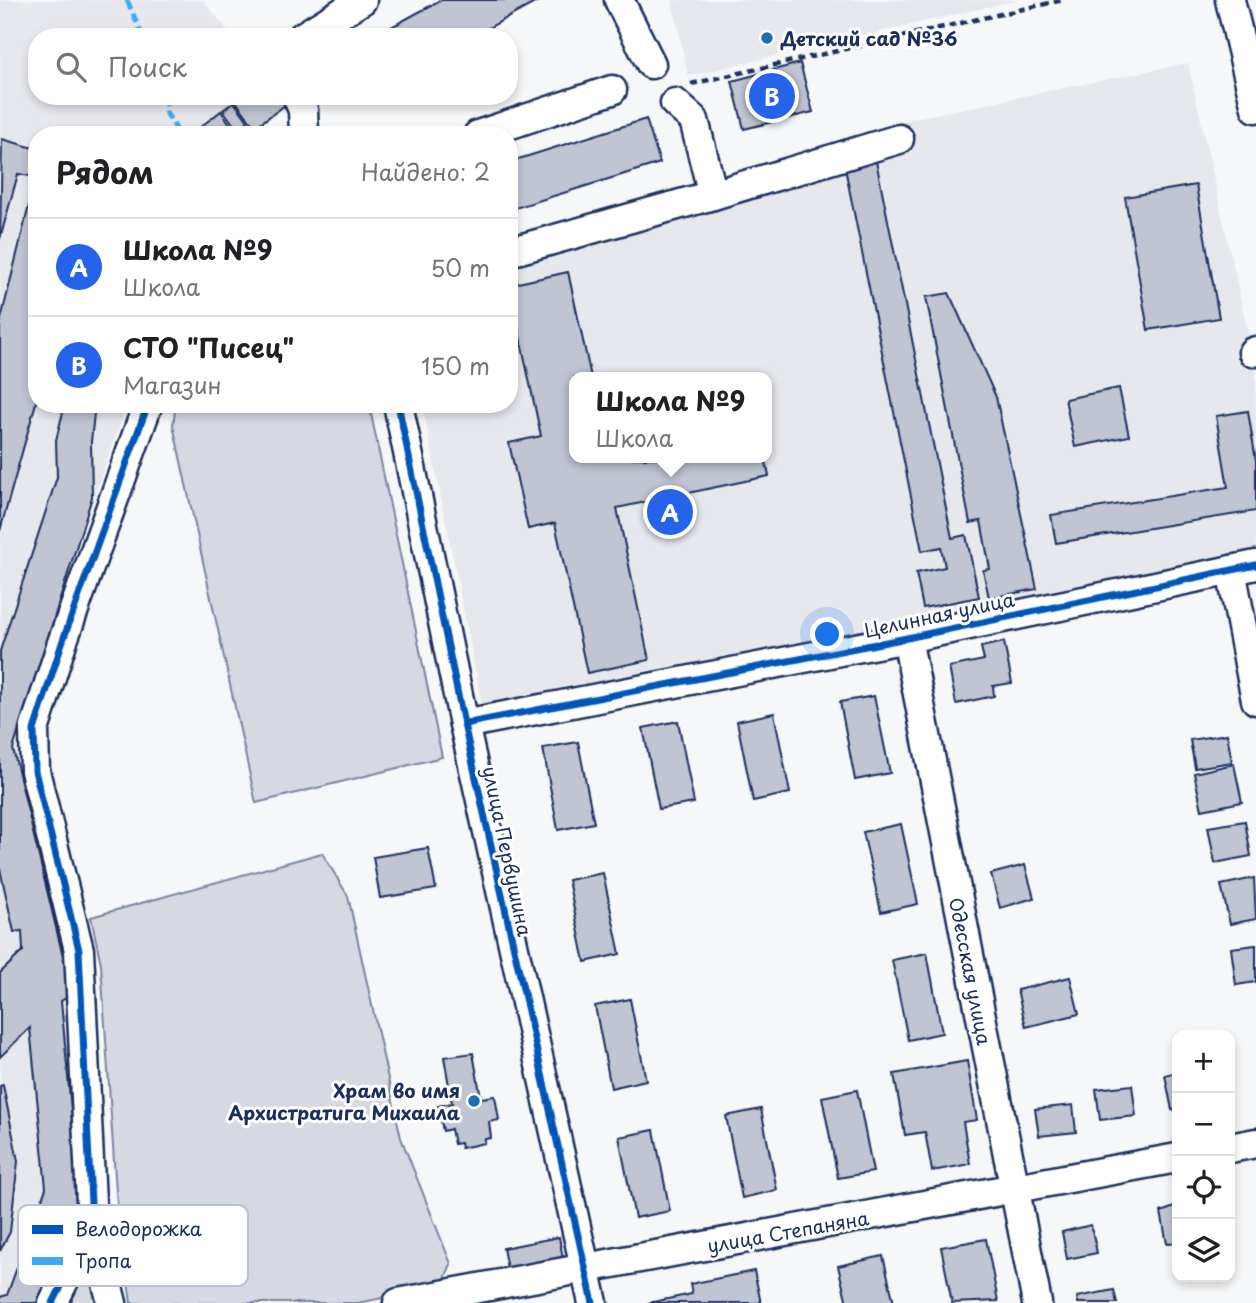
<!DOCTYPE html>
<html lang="ru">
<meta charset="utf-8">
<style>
:root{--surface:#fff;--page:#f6f6f6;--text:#202124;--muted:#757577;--line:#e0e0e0;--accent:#2563eb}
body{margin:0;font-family:"Playpen Sans",sans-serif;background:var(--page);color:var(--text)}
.controls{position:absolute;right:21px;bottom:21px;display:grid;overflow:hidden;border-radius:14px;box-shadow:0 4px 10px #0003}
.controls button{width:63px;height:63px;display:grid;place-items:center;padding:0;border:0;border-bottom:2px solid var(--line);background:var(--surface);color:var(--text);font:35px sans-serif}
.you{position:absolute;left:828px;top:635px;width:24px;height:24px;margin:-18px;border:5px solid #fff;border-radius:50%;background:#1a73e8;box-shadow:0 0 0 10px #1a73e833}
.badge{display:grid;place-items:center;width:46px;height:46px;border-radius:50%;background:var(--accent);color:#fff;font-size:23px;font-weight:700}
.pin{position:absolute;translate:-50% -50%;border:4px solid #fff;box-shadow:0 2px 7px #0006}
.popup{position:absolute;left:569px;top:372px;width:203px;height:91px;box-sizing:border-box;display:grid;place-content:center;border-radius:14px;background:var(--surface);filter:drop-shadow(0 2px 5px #0005);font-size:23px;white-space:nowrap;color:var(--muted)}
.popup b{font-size:26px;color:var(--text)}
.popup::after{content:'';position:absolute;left:50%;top:100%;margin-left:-14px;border:14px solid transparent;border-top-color:var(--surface)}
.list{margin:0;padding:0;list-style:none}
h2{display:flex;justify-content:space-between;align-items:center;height:91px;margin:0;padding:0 28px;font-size:30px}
h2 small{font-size:23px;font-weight:400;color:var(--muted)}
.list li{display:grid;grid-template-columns:46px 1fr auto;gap:21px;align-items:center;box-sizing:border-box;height:98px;padding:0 28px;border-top:2px solid var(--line)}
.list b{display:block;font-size:26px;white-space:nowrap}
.list p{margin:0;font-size:23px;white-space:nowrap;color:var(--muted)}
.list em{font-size:23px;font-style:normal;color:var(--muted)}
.icon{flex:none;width:38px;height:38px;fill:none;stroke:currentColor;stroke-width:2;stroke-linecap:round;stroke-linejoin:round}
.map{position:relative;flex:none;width:1256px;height:1303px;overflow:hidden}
.search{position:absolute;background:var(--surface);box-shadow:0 4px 10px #0003;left:28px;top:28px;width:490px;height:77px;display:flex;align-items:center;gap:18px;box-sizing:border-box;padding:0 24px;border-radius:28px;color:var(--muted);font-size:26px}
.panel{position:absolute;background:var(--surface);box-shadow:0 4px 10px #0003;left:28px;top:126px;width:490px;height:287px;border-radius:28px}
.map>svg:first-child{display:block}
</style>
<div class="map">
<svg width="1256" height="1303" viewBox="0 0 1256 1303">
<rect width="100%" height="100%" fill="#f6f7f9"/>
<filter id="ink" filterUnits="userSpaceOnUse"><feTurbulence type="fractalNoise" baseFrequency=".0143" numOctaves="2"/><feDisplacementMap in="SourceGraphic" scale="14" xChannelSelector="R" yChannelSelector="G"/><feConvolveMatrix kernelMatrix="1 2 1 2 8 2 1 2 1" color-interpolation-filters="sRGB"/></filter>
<g filter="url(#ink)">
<g fill="#e6e8ee" fill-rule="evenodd">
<polygon points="0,0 203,0 233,37 37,37 37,96 282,96 288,103 248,135 37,135 37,404 127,404 13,728 70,955 85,1186 43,1303 0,1303"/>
<polygon points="672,0 1018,0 688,76"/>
<path d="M1188,63l68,305v185l-339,67 -433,93 -62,-309h87v-142l392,-116 -5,-24zM574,377h192v81h-192z"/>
</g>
<g fill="#d6d9e2" stroke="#7884a0" stroke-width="2">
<polygon points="176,404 369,404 442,757 256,803 173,425"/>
<polygon points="322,853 348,896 401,1138 451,1264 442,1286 358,1303 131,1303 116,1192 101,964 91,917"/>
<polygon points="90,1255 99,1303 67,1303"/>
</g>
<g fill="#c0c4d3" stroke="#1b2f5e" stroke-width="2">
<polygon points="441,0 540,0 472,37 373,37"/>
<polygon points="800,63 813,112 744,129 732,81"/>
<polygon points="239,96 283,96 288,103 255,127 235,100"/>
<polygon points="234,102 248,121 237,129 223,110"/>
<polygon points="221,111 235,131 230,135 190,135"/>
<polygon points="646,119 660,163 509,210 509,162"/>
<polygon points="2,139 37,149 37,399 0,531 0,323 36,177 18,174 0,239"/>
<polygon points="875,156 952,538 966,535 979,597 923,608 916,573 945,567 941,547 922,551 844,163"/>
<polygon points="1196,185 1219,318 1148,330 1125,197"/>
<polygon points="568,272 591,377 574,377 574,458 765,458 769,476 617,508 649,660 587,673 555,523 528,529 509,443 541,436 509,285"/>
<polygon points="949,293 996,397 1037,589 989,598 983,570 990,569 981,521 970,523 926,297"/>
<polygon points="1119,388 1129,436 1075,447 1065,399"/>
<polygon points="65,404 95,404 91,442 92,497 13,749 72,994 61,1001 79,1196 38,1303 0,1303 0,1297 7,1295 46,1188 30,1028 0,1057 0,973 23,951 22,931 14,932 0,869 0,651 57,477 56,440"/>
<polygon points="1248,411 1256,461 1256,511 1056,543 1051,515 1228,487 1216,416"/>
<polygon points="1004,642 1012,683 993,686 994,696 956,704 949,667 984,660 981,647"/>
<polygon points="874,696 890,773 855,780 840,702"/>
<polygon points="774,713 790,793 753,801 737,721"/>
<polygon points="678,721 694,803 659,809 643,728"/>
<polygon points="1227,734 1232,762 1195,768 1190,740"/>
<polygon points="578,742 594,823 558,830 543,748"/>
<polygon points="1234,764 1242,802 1202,810 1194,773"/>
<polygon points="1245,821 1251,856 1215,863 1208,827"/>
<polygon points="901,824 918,904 881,912 863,832"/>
<polygon points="428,848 436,889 380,898 373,857"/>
<polygon points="1025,865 1034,898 1000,908 991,874"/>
<polygon points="603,873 620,954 585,962 568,880"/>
<polygon points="1254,878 1256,919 1230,924 1221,885"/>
<polygon points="1256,945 1256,982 1236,985 1231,948"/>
<polygon points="927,953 942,1033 908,1040 892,960"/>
<polygon points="1070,977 1079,1014 1026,1027 1017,990"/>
<polygon points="630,999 646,1080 611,1088 595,1006"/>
<polygon points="473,1053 481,1098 495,1096 499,1120 489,1122 491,1138 485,1139 485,1143 461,1148 460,1143 454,1144 451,1129 443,1131 438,1106 452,1103 444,1057"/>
<polygon points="967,1061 977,1120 963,1122 970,1164 932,1171 925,1132 905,1135 894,1074"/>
<polygon points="1177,1072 1177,1109 1172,1110 1165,1075"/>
<polygon points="3,1085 18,1161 10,1232 0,1251 0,1086"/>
<polygon points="1132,1085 1136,1116 1100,1120 1096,1089"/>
<polygon points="857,1090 873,1172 838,1178 822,1097"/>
<polygon points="1073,1105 1076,1132 1039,1136 1035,1109"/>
<polygon points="761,1109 777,1190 742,1198 726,1116"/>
<polygon points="654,1130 670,1211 635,1218 619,1137"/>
<polygon points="1177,1206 1177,1242 1167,1244 1161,1212"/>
<polygon points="1091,1225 1097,1253 1067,1259 1062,1232"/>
<polygon points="559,1237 564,1264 508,1274 503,1248"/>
<polygon points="986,1239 998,1301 952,1303 941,1247"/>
<polygon points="883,1256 894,1303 847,1303 838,1266"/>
<polygon points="754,1271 761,1303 648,1303 692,1294 690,1284"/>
<polygon points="1114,1290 1117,1303 1078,1303 1077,1297"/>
</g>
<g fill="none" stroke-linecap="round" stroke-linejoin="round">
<defs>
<g id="minor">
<polyline points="619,0 651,64"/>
<polyline points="1230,0 1256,108"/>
<polyline points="302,37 362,0"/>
<polyline points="297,96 303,110 304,135"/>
<polyline points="675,103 694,120 713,195"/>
<polyline points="478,135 612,90"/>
<polyline points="509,252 713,195 899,139"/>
<polyline points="1253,352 1256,351"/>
<polyline points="398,404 464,724 593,1303"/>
<polyline points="1231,570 1256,700"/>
<polyline points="907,638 1037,1303"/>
<polyline points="464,724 907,638 1256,565"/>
<polyline points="1230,1148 1256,1143"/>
<polyline points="92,1224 112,1303"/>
<polyline points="53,1303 92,1224 79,950 35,771 34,730 62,643 148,404"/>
<polyline points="398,1303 1177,1158"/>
</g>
</defs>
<use href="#minor" stroke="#1b2f5e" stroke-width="33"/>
<polyline stroke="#1b2f5e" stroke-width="4.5" stroke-dasharray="7 5" stroke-linecap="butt" points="691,84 1063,0"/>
<use href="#minor" stroke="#fff" stroke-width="28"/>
<g stroke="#3fa9f5" stroke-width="5" stroke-dasharray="10 5" stroke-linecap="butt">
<polyline points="127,0 143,37"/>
<polyline points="167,96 165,111 180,135"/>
</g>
<defs>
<g id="cycleway">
<polyline points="398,404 464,724 593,1303"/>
<polyline points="464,724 907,638 1256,565"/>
<polyline points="53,1303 92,1224 79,950 35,771 34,730 62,643 148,404"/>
</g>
</defs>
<use href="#cycleway" stroke="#fff" stroke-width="11"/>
<use href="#cycleway" stroke="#0057b8" stroke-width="7"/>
</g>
</g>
<g fill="#1f6fb2" stroke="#fff" stroke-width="2.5">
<circle cx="767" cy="38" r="7"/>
<circle cx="474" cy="1101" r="7"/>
</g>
<g text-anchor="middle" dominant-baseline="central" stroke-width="6" stroke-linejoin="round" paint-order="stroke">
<g font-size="19" font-weight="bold" fill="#1b2f5e" stroke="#fff" text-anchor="start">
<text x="781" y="38">Детский сад №36</text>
<text x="460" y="1090" text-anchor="end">Храм во имя<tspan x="460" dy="22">Архистратига Михаила</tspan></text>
</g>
<g font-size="19" fill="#1b2f5e" stroke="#fff">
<text transform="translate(939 614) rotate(-12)">Целинная улица</text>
<text transform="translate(508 851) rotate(78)">улица Первушина</text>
<text transform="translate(971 971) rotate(79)">Одесская улица</text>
<text transform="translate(788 1231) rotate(-10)">улица Степаняна</text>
</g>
</g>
<rect x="18" y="1205" width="230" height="81" rx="10" fill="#fff" stroke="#bbc1cf" stroke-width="2"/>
<rect x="32" y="1225" width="31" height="9" fill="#0057b8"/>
<rect x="32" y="1257" width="31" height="8" fill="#3fa9f5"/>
<g font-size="19" fill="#1b2f5e">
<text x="75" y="1236">Велодорожка</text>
<text x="75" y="1268">Тропа</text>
</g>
</svg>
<div class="controls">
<button>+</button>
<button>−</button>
<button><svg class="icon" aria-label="locate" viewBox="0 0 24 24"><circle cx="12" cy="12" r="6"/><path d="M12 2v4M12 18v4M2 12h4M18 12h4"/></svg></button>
<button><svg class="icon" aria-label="layers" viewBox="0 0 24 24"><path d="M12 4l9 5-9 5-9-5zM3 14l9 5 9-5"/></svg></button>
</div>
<div class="you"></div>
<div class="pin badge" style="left:670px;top:512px">A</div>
<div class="popup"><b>Школа №9</b>Школа</div>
<div class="pin badge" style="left:772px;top:96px">B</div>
<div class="search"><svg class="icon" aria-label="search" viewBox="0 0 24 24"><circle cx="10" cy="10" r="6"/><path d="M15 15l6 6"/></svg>Поиск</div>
<section class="panel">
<h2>Рядом<small>Найдено: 2</small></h2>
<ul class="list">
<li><span class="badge">A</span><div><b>Школа №9</b><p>Школа</p></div><em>50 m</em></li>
<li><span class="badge">B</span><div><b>СТО &quot;Писец&quot;</b><p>Магазин</p></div><em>150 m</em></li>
</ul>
</section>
</div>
